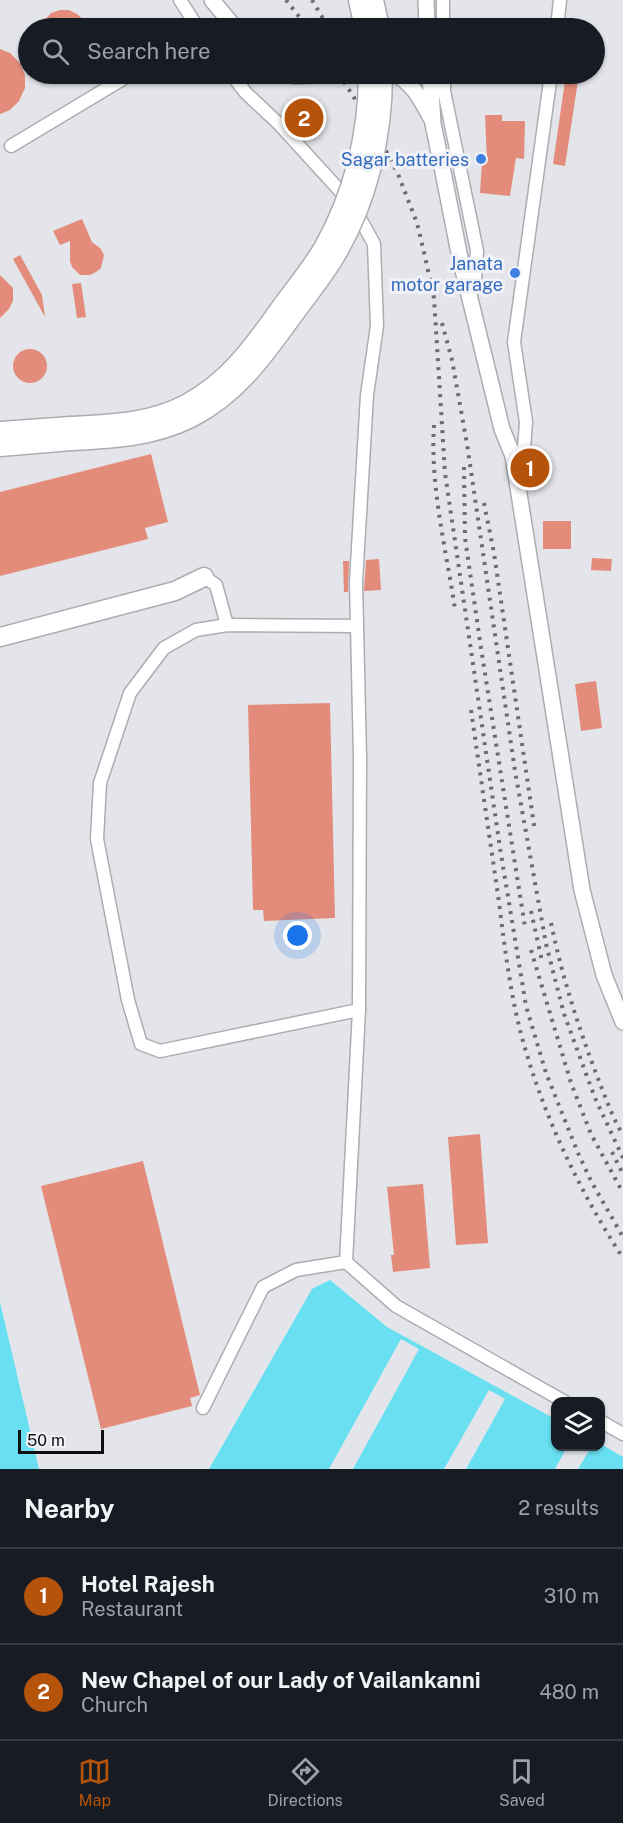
<!DOCTYPE html>
<style>
:root{--surface:#171b24;--page:#20242c;--text:#f1f3f6;--muted:#9ea1a6;--line:#363941;--accent:#b45309}
body{margin:0;font-family:"Public Sans",sans-serif;background:var(--page);color:var(--text)}
.controls{position:absolute;right:18px;bottom:18px;display:grid;overflow:hidden;border-radius:12px;box-shadow:0 2px 4px #0004}
.controls button{width:54px;height:54px;display:grid;place-items:center;padding:0;border:0;border-bottom:2px solid var(--line);background:var(--surface);color:var(--text);font:30px sans-serif}
.scale{position:absolute;left:18px;bottom:15px;width:86px;box-sizing:border-box;padding-left:6px;border:3px solid #0f0f11;border-top:0;font-size:16px;line-height:21px;white-space:nowrap;color:#0f0f11;-webkit-text-stroke:4px #f1f2f8;paint-order:stroke}
.you{position:absolute;left:298px;top:936px;width:21px;height:21px;margin:-15px;border:4px solid #fff;border-radius:50%;background:#1a73e8;box-shadow:0 0 0 9px #1a73e833}
.badge{display:grid;place-items:center;width:39px;height:39px;border-radius:50%;background:var(--accent);color:#fff;font-size:20px;font-weight:700}
.pin{position:absolute;translate:-50% -50%;border:3px solid #fff;box-shadow:0 2px 6px #0006}
.list{margin:0;padding:0;list-style:none}
h2{display:flex;justify-content:space-between;align-items:center;height:78px;margin:0;padding:0 24px;font-size:26px}
h2 small{font-size:20px;font-weight:400;color:var(--muted)}
.list li{display:grid;grid-template-columns:39px 1fr auto;gap:18px;align-items:center;box-sizing:border-box;height:96px;padding:0 24px;border-top:2px solid var(--line)}
.list b{display:block;font-size:22px;white-space:nowrap}
.list p{margin:0;font-size:20px;white-space:nowrap;color:var(--muted)}
.list em{font-size:20px;font-style:normal;color:var(--muted)}
.icon{flex:none;width:33px;height:33px;fill:none;stroke:currentColor;stroke-width:2;stroke-linecap:round;stroke-linejoin:round}
.map{position:relative;flex:none;width:623px;height:1469px;overflow:hidden}
.search{position:absolute;background:var(--surface);box-shadow:0 2px 4px #0004;left:18px;right:18px;top:18px;height:66px;display:flex;align-items:center;gap:15px;box-sizing:border-box;padding:0 21px;border-radius:33px;color:var(--muted);font-size:22px}
.sheet{height:270px;background:var(--surface)}
nav{display:flex;justify-content:space-around;align-items:center;box-sizing:border-box;height:84px;border-top:2px solid var(--line);background:var(--surface);font-size:16px;color:var(--muted)}
nav a{display:grid;justify-items:center;gap:3px}
nav .on{color:var(--accent)}
.map>svg:first-child{display:block}
</style>
<div class="map">
<svg width="623" height="1469" viewBox="0 0 623 1469">
<rect width="100%" height="100%" fill="#e4e5ea"/>
<g fill="#68e0f1">
<polygon points="330,1280 387,1327 555,1419 556,1446 600,1446 601,1444 623,1457 623,1469 209,1469 312,1289"/>
<polygon points="0,1302 39,1469 0,1469"/>
</g>
<g fill="#e4e5ea">
<polygon points="401,1339 419,1349 353,1469 329,1469"/>
<polygon points="489,1390 505,1399 466,1469 444,1469"/>
<polygon points="567,1447 585,1447 590,1449 578,1469 555,1469"/>
</g>
<g fill="#e38c7c">
<polygon points="60,10 69,10 77,14 84,20 87,28 41,28 45,20 51,13"/>
<polygon points="0,49 10,53 20,63 25,75 25,88 19,101 10,110 0,114"/>
<polygon points="566,74 579,74 565,166 553,164"/>
<polygon points="292,101 324,119 315,135 283,117"/>
<polygon points="485,115 502,115 502,121 525,121 524,159 516,158 510,196 480,193 482,161 487,161"/>
<polygon points="82,219 92,242 101,249 104,255 101,268 96,272 90,275 80,275 72,267 70,261 70,241 60,245 53,231"/>
<polygon points="20,255 42,295 45,317 13,259"/>
<polygon points="0,275 13,288 13,301 9,309 0,318"/>
<polygon points="81,283 86,317 77,318 72,284"/>
<circle cx="30" cy="366" r="17"/>
<polygon points="151,454 168,522 145,528 148,539 0,576 0,492"/>
<rect x="543" y="521" width="28" height="28"/>
<polygon points="592,558 612,559 611,571 591,570"/>
<polygon points="379,559 381,590 364,591 366,560"/>
<polygon points="343,561 349,561 348,592 344,592"/>
<polygon points="596,681 602,728 581,731 575,684"/>
<polygon points="330,703 335,918 264,921 263,910 253,910 248,705"/>
<polygon points="480,1134 488,1243 456,1245 448,1137"/>
<polygon points="143,1161 200,1395 190,1398 192,1406 101,1429 41,1186"/>
<polygon points="423,1184 430,1268 393,1272 391,1255 394,1255 387,1187"/>
</g>
<g fill="none" stroke-linecap="round" stroke-linejoin="round">
<defs>
<g id="minor">
<polyline points="180,0 198,28"/>
<polyline points="443,0 443,28"/>
<polyline points="557,28 560,0"/>
<polyline points="231,74 246,93 279,124 352,204 374,244 377,326 367,395 356,582 360,757 359,1010 346,1262 396,1306 565,1402"/>
<polyline points="444,74 444,91 477,251 475,278 470,297"/>
<polyline points="11,146 131,74"/>
<polyline points="513,456 524,449 526,422 514,342 551,74"/>
<polyline points="204,577 216,585 227,625"/>
<polyline points="357,626 227,625 196,630 164,648 130,693 100,783 97,839 128,1000 141,1044 160,1051 359,1010"/>
<polyline points="203,1408 263,1287 296,1270 346,1262"/>
<polyline points="600,1421 623,1434"/>
</g>
<g id="major">
<polyline points="212,0 235,28"/>
<polyline points="426,0 427,28"/>
<polyline points="283,74 296,76 330,74"/>
<path d="M396,74c18,11 25,26 35,44"/>
<polyline points="430,74 433,124 443,172 460,258 502,429 513,456 582,890 604,975 623,1022"/>
</g>
<g id="highway">
<polyline points="358,0 364,28"/>
<polyline points="374,0 380,28"/>
<polyline points="0,431 71,426"/>
<polyline points="0,447 71,441"/>
<polyline points="0,637 175,591 204,577"/>
</g>
</defs>
<use href="#minor" stroke="#abadb2" stroke-width="15"/>
<use href="#major" stroke="#abadb2" stroke-width="18"/>
<use href="#highway" stroke="#abadb2" stroke-width="21"/>
<use href="#minor" stroke="#fff" stroke-width="12"/>
<use href="#major" stroke="#fff" stroke-width="15"/>
<use href="#highway" stroke="#fff" stroke-width="18"/>
<g stroke="#6c6c6f" stroke-width="4" stroke-dasharray="3 6" stroke-linecap="butt">
<polyline points="286,0 308,28"/>
<polyline points="312,0 324,20 332,28"/>
<polyline points="339,74 376,132 398,174 417,223 423,248 434,298 445,473 500,848 526,1006 546,1073 578,1153 591,1181 623,1237"/>
<polyline points="442,323 452,360 467,444 515,771 546,944 564,1014 595,1098 623,1158"/>
<path d="M434,425c-4,62 12,124 21,184"/>
<polyline points="464,467 465,538 481,648 525,927"/>
<polyline points="484,503 494,553 535,832"/>
<path d="M471,710c9,62 18,124 27,185 6,46 11,91 22,135 21,81 58,159 103,228"/>
<polyline points="531,911 542,961"/>
<path d="M551,923c11,53 27,103 46,153 8,20 15,41 26,59"/>
<polyline points="531,950 571,1083 591,1134 623,1193"/>
<polyline points="612,1152 623,1174"/>
</g>
<defs>
<g id="highway-bridge">
<path d="M71,426c40,-2 79,-3 115,-22 41,-22 66,-56 92,-93 15,-21 32,-41 45,-63 30,-53 45,-114 45,-174"/>
<path d="M71,441c42,-2 82,-4 120,-23 44,-22 71,-59 99,-98 15,-21 32,-41 45,-63 33,-55 48,-120 48,-183"/>
</g>
</defs>
<use href="#highway-bridge" stroke="#abadb2" stroke-width="21" stroke-linecap="butt"/>
<use href="#highway-bridge" stroke="#fff" stroke-width="18"/>
</g>
<g fill="#3f7fe0" stroke="#f1f2f8" stroke-width="2">
<circle cx="481" cy="159" r="6"/>
<circle cx="515" cy="273" r="6"/>
</g>
<g text-anchor="middle" dominant-baseline="central" stroke-width="6" stroke-linejoin="round" paint-order="stroke">
<g font-size="18" fill="#366cbe" stroke="#f1f2f8" text-anchor="end">
<text x="469" y="159">Sagar batteries</text>
<text x="503" y="263">Janata<tspan x="503" dy="21">motor garage</tspan></text>
</g>
</g>
</svg>
<div class="controls">
<button><svg class="icon" aria-label="layers" viewBox="0 0 24 24"><path d="M12 4l9 5-9 5-9-5zM3 14l9 5 9-5"/></svg></button>
</div>
<div class="scale">50 m</div>
<div class="you"></div>
<div class="pin badge" style="left:530px;top:468px">1</div>
<div class="pin badge" style="left:304px;top:118px">2</div>
<div class="search"><svg class="icon" aria-label="search" viewBox="0 0 24 24"><circle cx="10" cy="10" r="6"/><path d="M15 15l6 6"/></svg>Search here</div>
</div>
<section class="sheet">
<h2>Nearby<small>2 results</small></h2>
<ul class="list">
<li><span class="badge">1</span><div><b>Hotel Rajesh</b><p>Restaurant</p></div><em>310 m</em></li>
<li><span class="badge">2</span><div><b>New Chapel of our Lady of Vailankanni</b><p>Church</p></div><em>480 m</em></li>
</ul>
</section>
<nav>
<a class="on"><svg class="icon" aria-label="map" viewBox="0 0 24 24"><path d="M3 6l6-2 6 2 6-2v14l-6 2-6-2-6 2zM9 4v14M15 6v14"/></svg>Map</a>
<a><svg class="icon" aria-label="directions" viewBox="0 0 24 24"><path d="M12 3l9 9-9 9-9-9zM9 14v-3h6M13 9l2 2-2 2"/></svg>Directions</a>
<a><svg class="icon" aria-label="saved" viewBox="0 0 24 24"><path d="M7 4h10v16l-5-4-5 4z"/></svg>Saved</a>
</nav>
